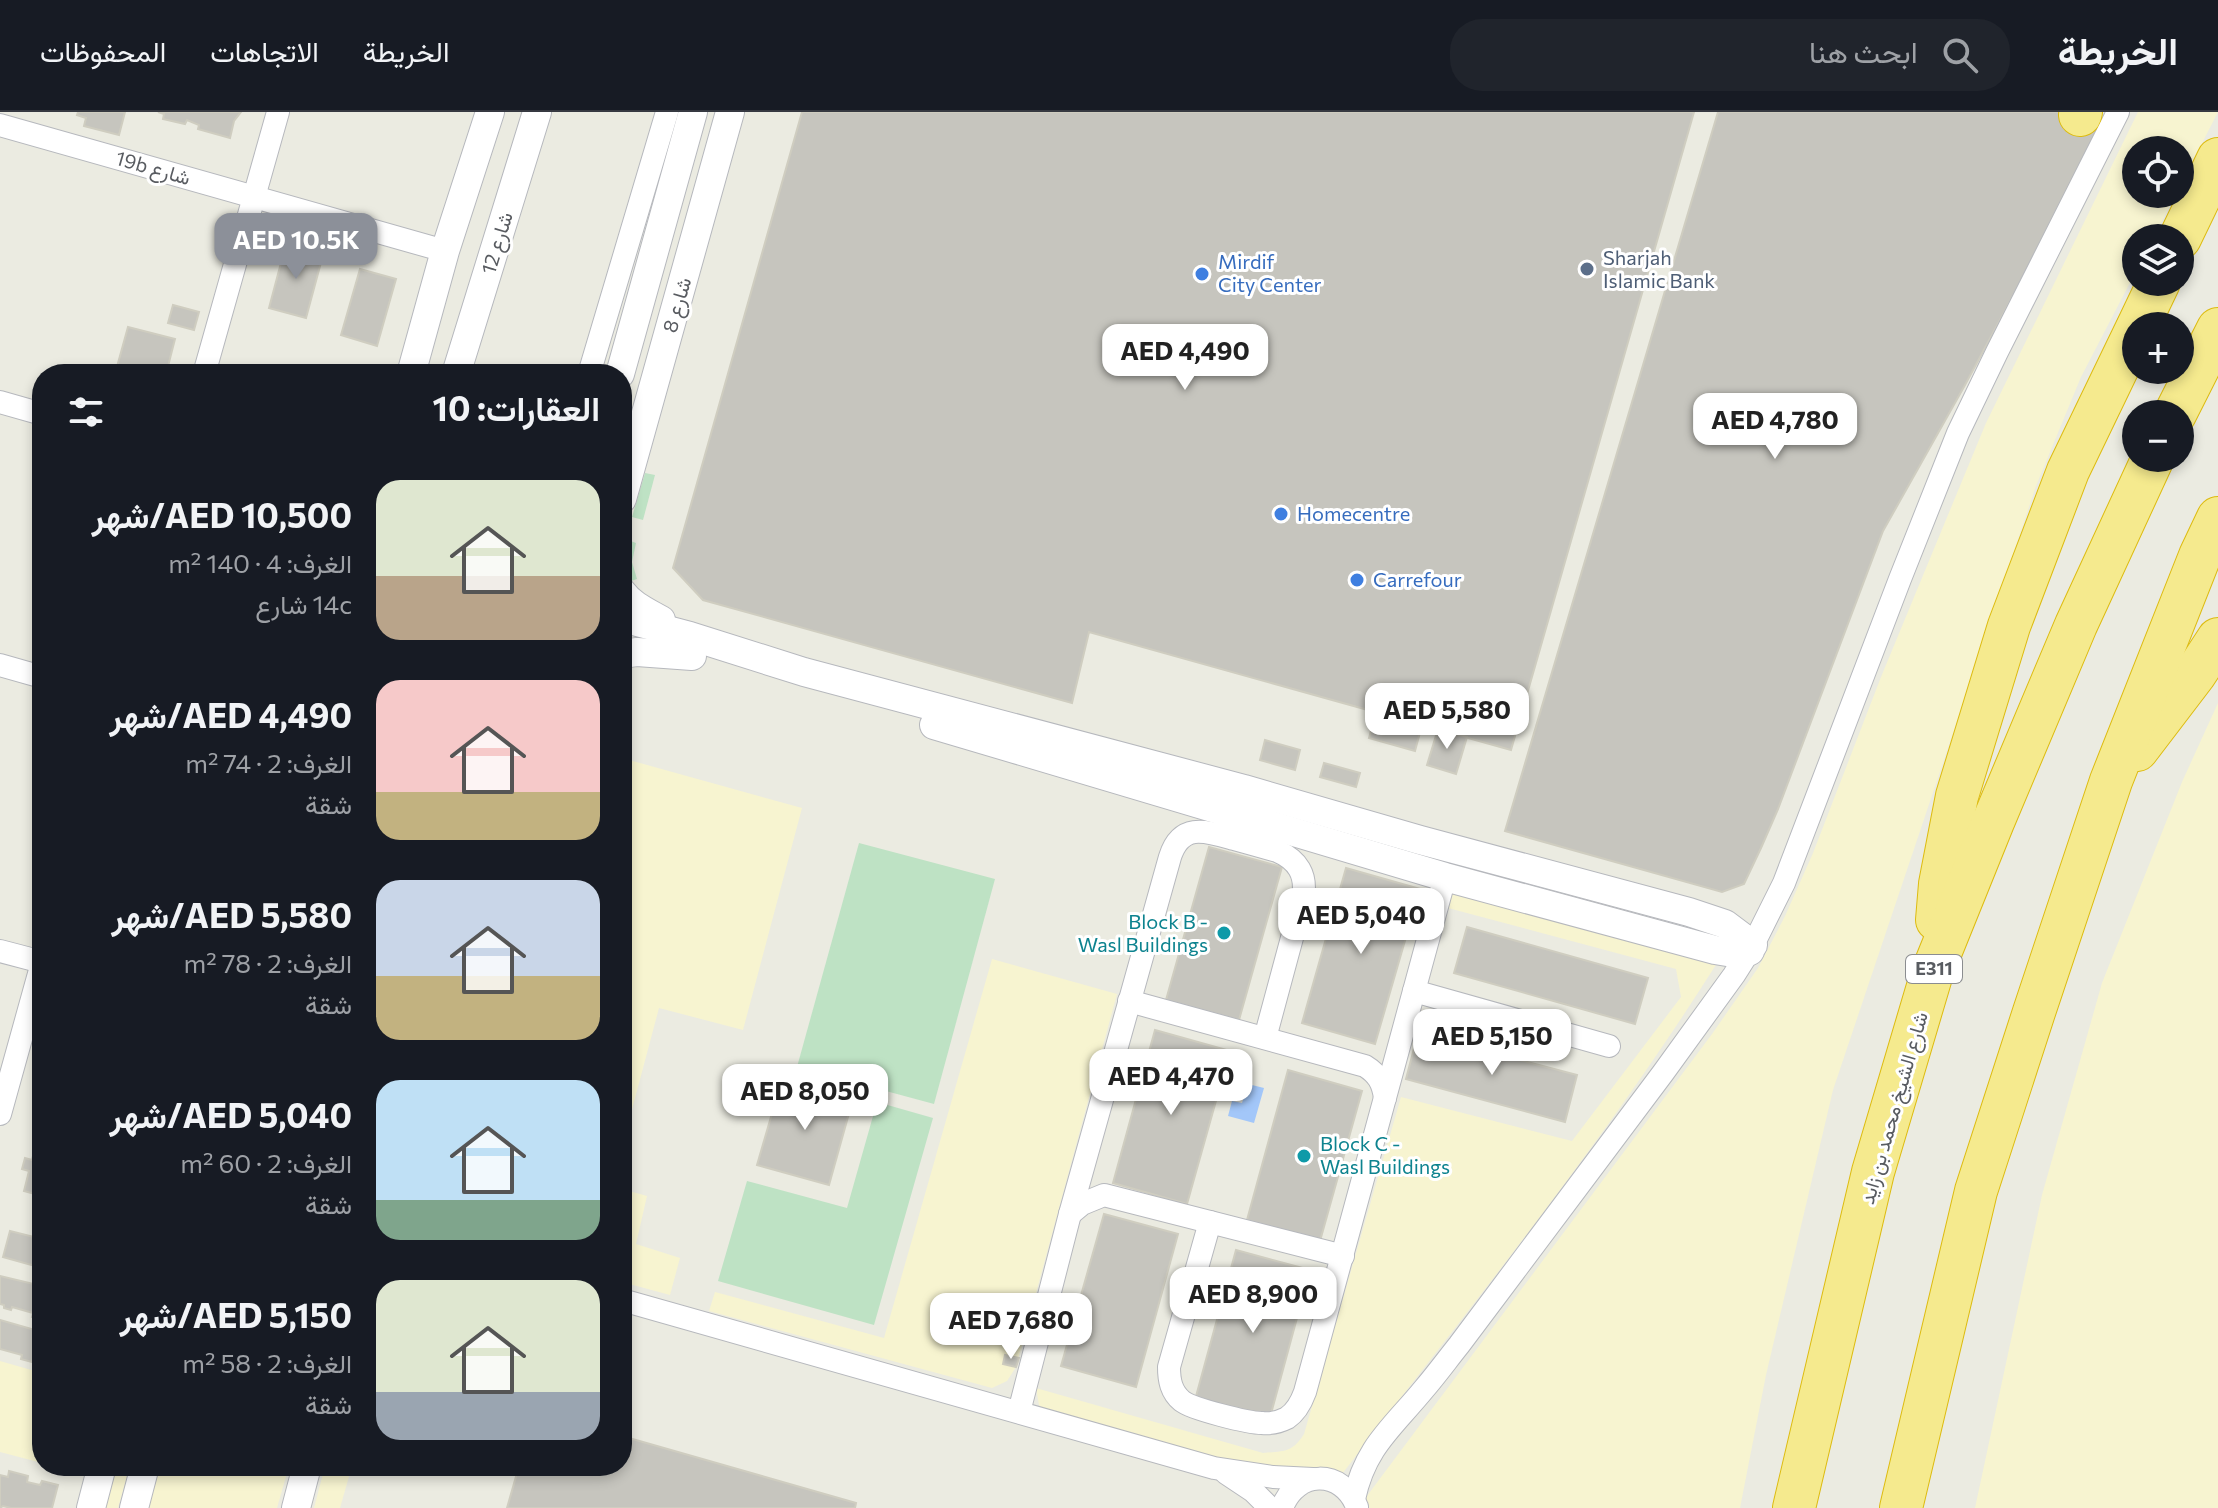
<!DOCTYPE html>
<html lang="ar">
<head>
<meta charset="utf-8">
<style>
	body { margin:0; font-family:Commissioner,Vazirmatn,sans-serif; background:#20242c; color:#f1f3f6; direction:rtl; height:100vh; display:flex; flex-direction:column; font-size:30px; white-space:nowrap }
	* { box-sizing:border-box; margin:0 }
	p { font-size:26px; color:#9ea1a6 }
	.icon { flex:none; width:44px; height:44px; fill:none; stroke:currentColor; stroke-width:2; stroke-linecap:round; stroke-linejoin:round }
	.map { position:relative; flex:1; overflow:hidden; direction:ltr }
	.drawer { position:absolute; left:32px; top:252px; width:600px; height:1112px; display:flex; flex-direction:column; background:#171b24; border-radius:32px; box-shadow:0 4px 12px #0003; direction:rtl }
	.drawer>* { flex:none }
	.tools { position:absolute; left:2122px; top:24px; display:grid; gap:16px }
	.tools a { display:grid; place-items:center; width:72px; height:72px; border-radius:50%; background:#171b24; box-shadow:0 4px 12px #0003; font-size:40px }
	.price { position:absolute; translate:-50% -68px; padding:0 18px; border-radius:16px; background:#fff; color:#222; font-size:26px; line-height:52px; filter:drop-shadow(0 2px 4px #0008) }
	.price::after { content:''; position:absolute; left:50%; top:48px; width:24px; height:18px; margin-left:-12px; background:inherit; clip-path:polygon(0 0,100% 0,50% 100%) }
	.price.selected { background:#8c9099; color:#fff }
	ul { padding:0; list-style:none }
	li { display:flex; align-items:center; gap:24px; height:200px; padding:0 32px }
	li span { display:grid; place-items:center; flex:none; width:224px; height:160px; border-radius:24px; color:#555 }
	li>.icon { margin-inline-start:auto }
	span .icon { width:96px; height:96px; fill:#fffc; stroke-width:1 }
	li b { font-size:34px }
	h2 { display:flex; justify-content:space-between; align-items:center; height:96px; padding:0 32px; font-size:34px }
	header { display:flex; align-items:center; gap:48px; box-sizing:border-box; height:112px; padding:0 40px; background:#171b24; border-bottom:2px solid #363941 }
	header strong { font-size:38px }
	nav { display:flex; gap:44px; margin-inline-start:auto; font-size:28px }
	.search { width:560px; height:72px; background:#20242c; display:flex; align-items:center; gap:20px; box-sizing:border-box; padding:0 28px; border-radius:32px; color:#9ea1a6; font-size:30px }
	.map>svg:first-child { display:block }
	.green { fill:#bee2c4 }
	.sand { fill:#f7f4d0 }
	.water { fill:#a3c7f9 }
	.building { fill:#c6c5be; stroke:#cfcdc0; stroke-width:2 }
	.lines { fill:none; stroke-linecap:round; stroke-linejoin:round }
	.minor-casing { stroke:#b6b8bd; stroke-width:24 }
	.tertiary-casing { stroke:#b6b8bd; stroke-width:30 }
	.motorway-casing { stroke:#ddbb0f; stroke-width:44 }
	.minor { stroke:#fff; stroke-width:22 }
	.tertiary { stroke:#fff; stroke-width:28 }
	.motorway { stroke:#f5ea8e; stroke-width:42 }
	.service-dot { fill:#5c6f8a; stroke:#fff; stroke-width:3 }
	.shop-dot { fill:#3f7fe0; stroke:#fff; stroke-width:3 }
	.culture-dot { fill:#0f9aa8; stroke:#fff; stroke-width:3 }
	.labels { text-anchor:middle; stroke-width:6; stroke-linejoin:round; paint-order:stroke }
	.shield { fill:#fff; stroke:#8b8d90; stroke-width:2 }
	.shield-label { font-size:18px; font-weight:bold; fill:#595c61 }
	.street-label { font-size:20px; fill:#595c61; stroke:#fff }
	.service-label { font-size:20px; fill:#4e5e75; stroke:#fff; text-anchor:start }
	.shop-label { font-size:20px; fill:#366cbe; stroke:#fff; text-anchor:start }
	.culture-label { font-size:20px; fill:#0d838f; stroke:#fff; text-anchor:end }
</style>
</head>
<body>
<header>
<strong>الخريطة</strong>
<div class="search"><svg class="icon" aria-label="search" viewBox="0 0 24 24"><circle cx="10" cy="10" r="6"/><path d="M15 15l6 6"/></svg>ابحث هنا</div>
<nav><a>الخريطة</a><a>الاتجاهات</a><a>المحفوظات</a></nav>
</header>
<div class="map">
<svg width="2218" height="1396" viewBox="0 0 2218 1396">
	<rect width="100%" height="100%" fill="#ebebe1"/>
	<g class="green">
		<polygon points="645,361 655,363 643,408 632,405"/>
		<polygon points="628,428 636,431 632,450 637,467 628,470 624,449"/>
		<polygon points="859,731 995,767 934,992 797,955"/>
		<polygon points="877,990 933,1006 874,1213 718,1169 747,1069 847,1096"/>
	</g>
	<g class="sand">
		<polygon points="2138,0 2218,0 2180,74 2180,38 2136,38 2136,82 2176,82 2153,126 2136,126 2136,159 2081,265 2036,374 1833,978 1766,1263 1740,1396 1358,1396 1712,922 1758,856 1785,804 1813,741 1881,565 1986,311"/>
		<polygon points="2218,591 2218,1396 1975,1396 2042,1083 2102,871 2182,670"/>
		<polygon points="622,646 802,696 743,918 659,896 622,1035"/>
		<path d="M1452,770L1719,848C1602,1034 1462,1205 1329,1379L1048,1303L1039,1293L1036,1276L1263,1341C1284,1339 1292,1341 1304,1322L1401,985L1572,1029L1681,885L1676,857L1448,796Z"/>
		<polygon points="992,847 1117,882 1016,1255 1007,1269 992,1276 709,1199 715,1180 884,1226"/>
		<polygon points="622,1077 647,1084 636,1132 680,1146 670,1183 622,1170"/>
		<polygon points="0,1249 42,1261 42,1351 0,1340"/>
		<polygon points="115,1354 130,1354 118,1396 103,1396"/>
		<polygon points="160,1354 289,1354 277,1396 148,1396"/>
		<polygon points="325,1354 352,1354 340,1396 314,1396"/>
	</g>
	<polygon class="water" points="1248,972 1264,976 1254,1011 1228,1004 1232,989 1242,991"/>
	<g class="building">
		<polygon points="78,0 125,0 119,23 84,14 86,6 77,3"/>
		<polygon points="158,0 241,0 234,9 230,26 198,17 199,13 187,8 185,12 163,7 164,2"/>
		<polygon points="802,0 1694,0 1511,638 1089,520 1072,591 703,488 673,456"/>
		<polygon points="1718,0 2075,0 2104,15 1965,273 1883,419 1778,697 1761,736 1744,772 1722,780 1505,719"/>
		<polygon points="286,132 323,143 306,206 269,196"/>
		<polygon points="360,157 396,167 377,234 341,223"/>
		<polygon points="173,193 199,200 194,218 168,211"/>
		<polygon points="128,215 175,227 166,262 151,259 149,262 115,262"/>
		<polygon points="37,382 42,383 42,427 34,424 42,399 33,396"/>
		<polygon points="1376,600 1422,613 1415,639 1369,626"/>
		<polygon points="1438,617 1467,625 1456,662 1427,653"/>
		<polygon points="1265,628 1300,638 1295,658 1260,648"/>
		<polygon points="1324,651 1360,661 1356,675 1320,665"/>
		<polygon points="1209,735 1282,755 1239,908 1166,888"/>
		<polygon points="1346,756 1420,777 1375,932 1302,911"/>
		<polygon points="1467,815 1648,866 1635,912 1454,861"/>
		<polygon points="1155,918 1230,939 1187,1092 1113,1071"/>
		<polygon points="1418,921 1577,963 1565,1010 1406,967"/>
		<polygon points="1288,958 1362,979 1320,1129 1247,1108"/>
		<polygon points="782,967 853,987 829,1073 757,1053"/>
		<polygon points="37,1028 42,1029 42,1084 24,1079 29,1059 22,1057 25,1046 32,1048"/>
		<polygon points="1104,1102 1178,1122 1136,1275 1061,1254"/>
		<polygon points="10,1119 42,1127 42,1156 3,1145"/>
		<polygon points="1236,1138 1310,1158 1269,1309 1195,1288"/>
		<polygon points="0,1164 42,1174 42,1208 32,1205 33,1201 12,1195 11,1198 4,1196 4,1193 0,1192"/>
		<polygon points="0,1208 42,1220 42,1250 33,1247 32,1250 21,1247 22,1243 0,1237"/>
		<polygon points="1005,1243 1019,1246 1016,1255 1003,1252"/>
		<polygon points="622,1324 856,1391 855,1396 507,1396 519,1354 622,1354"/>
		<polygon points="9,1359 28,1364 27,1370 40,1373 42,1369 58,1373 52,1396 11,1396 3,1394 0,1396 0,1363 8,1365"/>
	</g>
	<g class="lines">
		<g class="minor-casing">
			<g id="minor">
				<polyline points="0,13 445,139"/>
				<polyline points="204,262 278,0"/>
				<polyline points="589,262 667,0"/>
				<polyline points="0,290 42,302"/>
				<polyline points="0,553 42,565"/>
				<polyline points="0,839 42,850"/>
				<polyline points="1414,879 1609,934"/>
				<path d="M1129,889L1365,954C1378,962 1383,971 1385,986"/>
				<polyline points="0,1002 42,851"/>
				<polyline points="1070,1102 1082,1092 1104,1083 1343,1144"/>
				<path d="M1210,1110L1169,1255C1169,1268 1171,1280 1182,1289C1192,1297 1248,1311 1262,1311C1271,1312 1279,1310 1287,1306C1296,1300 1301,1291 1305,1280L1445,765"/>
				<polyline points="622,1188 1214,1356 1273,1365 1313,1367"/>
				<path d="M1019,1300L1070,1102L1170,745C1181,710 1206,719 1234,727C1248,731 1263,735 1277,739C1298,748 1307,763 1303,785L1265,926"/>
				<polyline points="1226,1361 1253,1379 1270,1396"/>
				<path d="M1354,1387C1365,1335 1392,1316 1424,1277C1436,1263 1447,1248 1459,1233L1663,961L1734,863L1753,833L1784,771L1900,467L1958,321L1997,240L2118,0"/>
				<path d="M1282,1396C1296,1357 1343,1357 1357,1395"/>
			</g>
		</g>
		<g class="tertiary-casing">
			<g id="tertiary">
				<polyline points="411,262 445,139 490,0"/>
				<polyline points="456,262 537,0"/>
				<polyline points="620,262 693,0"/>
				<polyline points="622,387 730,0"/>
				<path d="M622,480C631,493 647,500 661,508"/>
				<polyline points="622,506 690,524 804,560 1244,677 1420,728 1689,800 1725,812 1753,833"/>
				<polyline points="622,542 637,540 692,544"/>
				<polyline points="934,613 1445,765 1715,838 1733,841 1750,839"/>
				<polyline points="91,1396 102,1354"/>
				<polyline points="134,1396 145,1354"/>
				<polyline points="296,1396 307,1354"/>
			</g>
		</g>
		<g class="motorway-casing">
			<g id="motorway">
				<polyline points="2080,3 2081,0"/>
				<polyline points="2180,126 2218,47"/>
				<polyline points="2138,214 2159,170"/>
				<polyline points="2175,302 2218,217"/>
				<polyline points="2137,638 2195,562 2218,527"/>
				<polyline points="1937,808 1940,772 1957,684 2009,514 2068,359 2136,218"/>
				<polyline points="1794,1396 1873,1060 1932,861 1993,710 2076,513 2153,346"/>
				<polyline points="1901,1396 1976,1079 2034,900 2111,669 2200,444 2218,406"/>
			</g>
		</g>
		<use href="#minor" class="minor"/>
		<use href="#tertiary" class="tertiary"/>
		<use href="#motorway" class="motorway"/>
	</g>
	<circle class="service-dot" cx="1587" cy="157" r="8"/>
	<g class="shop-dot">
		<circle cx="1202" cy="162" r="8"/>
		<circle cx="1281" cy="402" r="8"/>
		<circle cx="1357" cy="468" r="8"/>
	</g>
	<g class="culture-dot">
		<circle cx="1224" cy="821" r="8"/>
		<circle cx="1304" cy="1044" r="8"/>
	</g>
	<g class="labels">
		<rect class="shield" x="1906" y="843" width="56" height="28" rx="6"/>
		<g class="shield-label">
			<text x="1934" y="863">E311</text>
		</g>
		<g class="street-label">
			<text transform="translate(153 56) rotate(16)" y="7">19b شارع</text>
			<text transform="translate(497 131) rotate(-73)" y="7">شارع 12</text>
			<text transform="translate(677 193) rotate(-74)" y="7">شارع 8</text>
			<text transform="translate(1894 996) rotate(-74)" y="7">شارع الشيخ محمد بن زايد</text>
		</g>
		<g class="service-label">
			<text x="1603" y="153">Sharjah<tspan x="1603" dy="23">Islamic Bank</tspan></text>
		</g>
		<g class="shop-label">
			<text x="1218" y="157">Mirdif<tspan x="1218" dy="23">City Center</tspan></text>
			<text x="1297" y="409">Homecentre</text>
			<text x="1373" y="475">Carrefour</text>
		</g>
		<g class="culture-label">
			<text x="1208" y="817">Block B -<tspan x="1208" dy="23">Wasl Buildings</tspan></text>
			<text x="1320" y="1039" text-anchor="start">Block C -<tspan x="1320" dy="23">Wasl Buildings</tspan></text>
		</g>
	</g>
</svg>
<div class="tools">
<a><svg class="icon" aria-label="locate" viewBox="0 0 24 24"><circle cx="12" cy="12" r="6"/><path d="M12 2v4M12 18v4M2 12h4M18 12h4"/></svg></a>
<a><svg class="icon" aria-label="layers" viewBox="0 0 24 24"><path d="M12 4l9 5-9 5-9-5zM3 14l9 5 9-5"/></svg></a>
<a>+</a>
<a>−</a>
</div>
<b class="price selected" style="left:296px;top:169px">AED 10.5K</b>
<b class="price" style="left:1185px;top:280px">AED 4,490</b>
<b class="price" style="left:1775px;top:349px">AED 4,780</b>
<b class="price" style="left:1447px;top:639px">AED 5,580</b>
<b class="price" style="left:1361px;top:844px">AED 5,040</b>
<b class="price" style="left:1492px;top:965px">AED 5,150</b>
<b class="price" style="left:1171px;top:1005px">AED 4,470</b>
<b class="price" style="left:805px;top:1020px">AED 8,050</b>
<b class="price" style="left:1253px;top:1223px">AED 8,900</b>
<b class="price" style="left:1011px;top:1249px">AED 7,680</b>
<section class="drawer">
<h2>العقارات: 10<svg class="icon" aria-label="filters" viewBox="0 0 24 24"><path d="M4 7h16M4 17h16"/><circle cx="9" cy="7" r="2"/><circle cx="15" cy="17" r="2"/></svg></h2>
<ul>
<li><span style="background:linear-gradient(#dfe7d0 60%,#b9a48a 0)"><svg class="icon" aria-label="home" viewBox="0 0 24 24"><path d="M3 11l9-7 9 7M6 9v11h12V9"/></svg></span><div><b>AED 10,500/شهر</b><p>الغرف: 4 · 140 m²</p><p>14c شارع</p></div></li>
<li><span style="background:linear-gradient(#f6c9c9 70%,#c2b280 0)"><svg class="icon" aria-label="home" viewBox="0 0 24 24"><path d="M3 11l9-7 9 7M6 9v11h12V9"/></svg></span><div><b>AED 4,490/شهر</b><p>الغرف: 2 · 74 m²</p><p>شقة</p></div></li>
<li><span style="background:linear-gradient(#c9d6e8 60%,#c2b280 0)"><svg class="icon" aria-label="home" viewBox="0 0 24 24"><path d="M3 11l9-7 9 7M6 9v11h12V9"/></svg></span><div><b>AED 5,580/شهر</b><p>الغرف: 2 · 78 m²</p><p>شقة</p></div></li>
<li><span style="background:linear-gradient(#bfe0f5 75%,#7fa58c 0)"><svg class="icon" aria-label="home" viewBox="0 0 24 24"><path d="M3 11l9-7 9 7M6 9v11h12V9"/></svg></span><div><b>AED 5,040/شهر</b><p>الغرف: 2 · 60 m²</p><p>شقة</p></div></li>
<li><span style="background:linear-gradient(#dfe7d0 70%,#9aa5b1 0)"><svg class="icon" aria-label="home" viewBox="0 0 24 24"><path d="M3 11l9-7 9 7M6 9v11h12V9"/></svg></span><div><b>AED 5,150/شهر</b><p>الغرف: 2 · 58 m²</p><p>شقة</p></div></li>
</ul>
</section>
</div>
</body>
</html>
